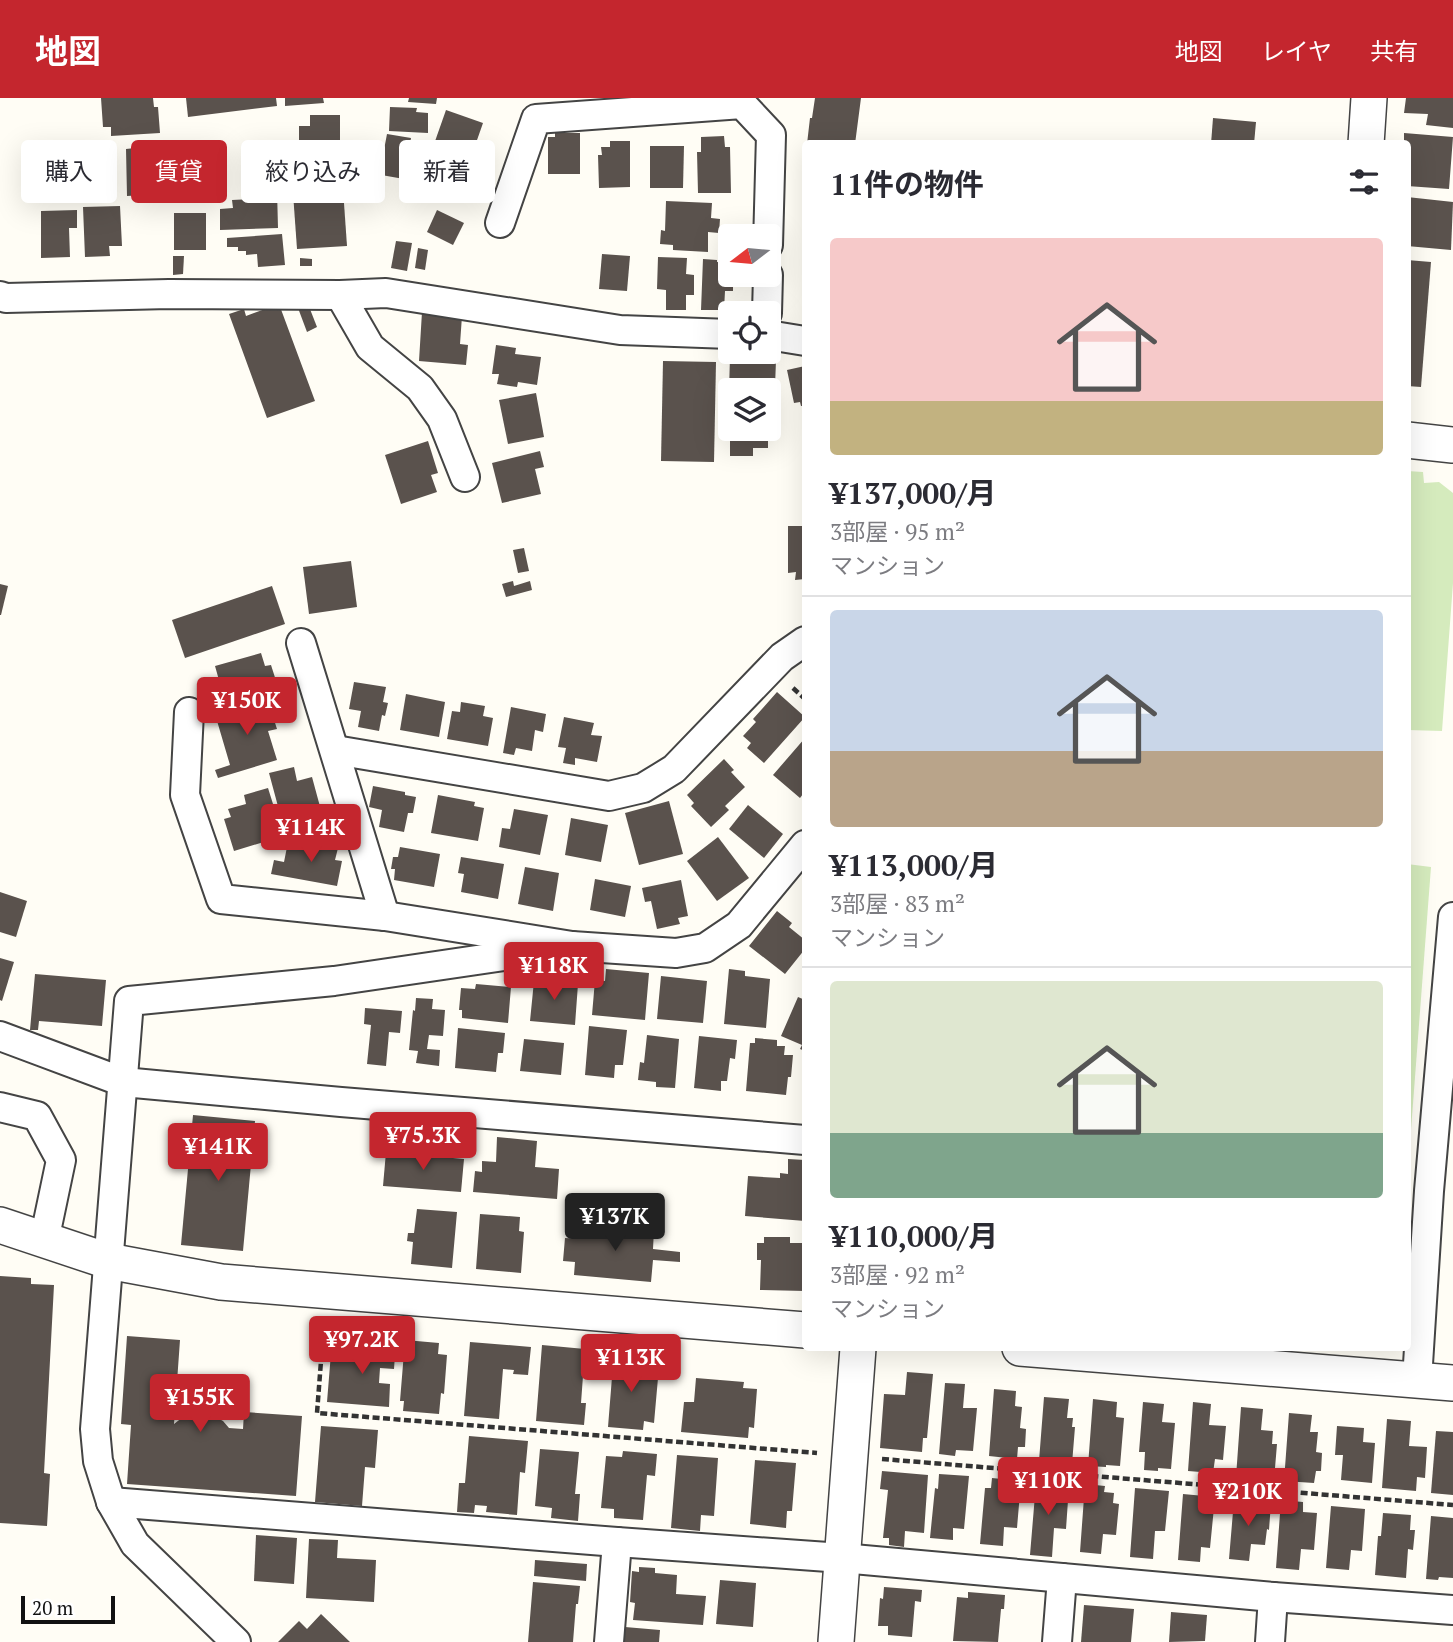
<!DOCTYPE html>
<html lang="ja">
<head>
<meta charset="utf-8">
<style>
	body { margin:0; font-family:"PT Serif","Noto Sans JP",serif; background:#f2f2f3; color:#2b2b33; height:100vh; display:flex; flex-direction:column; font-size:26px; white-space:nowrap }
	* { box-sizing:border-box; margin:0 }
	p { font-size:23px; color:#7c7c81 }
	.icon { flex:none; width:38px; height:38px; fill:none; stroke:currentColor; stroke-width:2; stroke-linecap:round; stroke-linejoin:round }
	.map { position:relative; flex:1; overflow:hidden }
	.side { position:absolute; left:802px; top:42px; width:609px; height:1211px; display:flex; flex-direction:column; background:#fff; border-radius:7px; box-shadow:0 7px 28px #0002 }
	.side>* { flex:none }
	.guide { position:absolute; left:21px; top:42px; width:665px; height:63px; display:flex; gap:14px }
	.needle { width:46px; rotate:254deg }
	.fabs { position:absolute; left:718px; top:126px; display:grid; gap:14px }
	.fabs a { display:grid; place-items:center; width:63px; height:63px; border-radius:7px; background:#fff; box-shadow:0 7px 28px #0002; font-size:35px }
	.scale { position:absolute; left:21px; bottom:18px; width:94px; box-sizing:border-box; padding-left:7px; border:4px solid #111; border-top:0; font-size:19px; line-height:24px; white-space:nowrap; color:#111; -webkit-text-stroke:5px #fff; paint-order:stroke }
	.price { position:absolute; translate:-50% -60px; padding:0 16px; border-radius:7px; background:#c4262e; color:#fff; font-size:23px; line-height:46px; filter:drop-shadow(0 2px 4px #0008) }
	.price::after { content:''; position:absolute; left:50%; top:42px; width:21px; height:16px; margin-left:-10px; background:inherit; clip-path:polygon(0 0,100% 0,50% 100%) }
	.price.current { background:#222; color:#fff }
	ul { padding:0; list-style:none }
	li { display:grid; align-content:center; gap:14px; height:371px; padding:0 28px }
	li+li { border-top:2px solid #e1e1e2 }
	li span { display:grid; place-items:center; height:217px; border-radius:7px; color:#555 }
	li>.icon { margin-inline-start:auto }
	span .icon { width:126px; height:126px; fill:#fffc; stroke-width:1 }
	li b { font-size:30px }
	h2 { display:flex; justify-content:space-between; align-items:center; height:84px; padding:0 28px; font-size:30px }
	.chip { padding:0 24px; border-radius:7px; background:#fff; box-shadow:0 7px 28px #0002; font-size:24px; line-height:63px }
	.chip.current { background:#c4262e; color:#fff }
	header { display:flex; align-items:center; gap:42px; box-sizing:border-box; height:98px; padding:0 35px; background:#c4262e; color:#fff }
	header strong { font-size:33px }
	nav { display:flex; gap:38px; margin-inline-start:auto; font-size:24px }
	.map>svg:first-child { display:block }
	.green { fill:#d5ebbd }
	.building { fill:#5a524d }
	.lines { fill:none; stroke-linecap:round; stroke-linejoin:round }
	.minor-casing { stroke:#444; stroke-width:32 }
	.tertiary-casing { stroke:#444; stroke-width:38 }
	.path { stroke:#333; stroke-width:4.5; stroke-dasharray:7 3.5; stroke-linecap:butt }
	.minor { stroke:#fff; stroke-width:28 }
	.tertiary { stroke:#fff; stroke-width:35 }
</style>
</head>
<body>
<header>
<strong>地図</strong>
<nav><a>地図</a><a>レイヤ</a><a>共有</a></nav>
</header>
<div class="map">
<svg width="1453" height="1544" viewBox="0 0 1453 1544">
	<rect width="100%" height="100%" fill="#fffdf5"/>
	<g class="green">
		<polygon points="1407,373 1423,374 1424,385 1439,384 1453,395 1453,485 1442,633 1407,632"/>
		<polygon points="1407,766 1431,769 1410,1045 1407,1047"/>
	</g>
	<g class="building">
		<polygon points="101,0 153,0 154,9 158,9 160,35 111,38 111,29 103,29"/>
		<polygon points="186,0 276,0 277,8 188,19"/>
		<polygon points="285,0 323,0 324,5 285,8"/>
		<polygon points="409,0 437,0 436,6 408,4"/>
		<polygon points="815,0 861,0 855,46 807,46 810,20 812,20"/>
		<polygon points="1406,0 1453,0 1453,30 1426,27 1428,16 1404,15"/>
		<polygon points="390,9 417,10 416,14 428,15 428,35 389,33"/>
		<polygon points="446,12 483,25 470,62 433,49"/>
		<polygon points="310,17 340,17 340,72 299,71 299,28 310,28"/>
		<polygon points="1213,20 1256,24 1254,46 1211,46"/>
		<polygon points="555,35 580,35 580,76 548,76 548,39 555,39"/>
		<polygon points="1404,35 1453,39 1449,91 1407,88 1407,46 1404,46"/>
		<polygon points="387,36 411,40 404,81 370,75 371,65 378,66 379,56 383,57"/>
		<polygon points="724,38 725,49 730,49 731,95 698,95 697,54 701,54 701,39"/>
		<polygon points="610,43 630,43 630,89 599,90 598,57 602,57 601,49 610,49"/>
		<polygon points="159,44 160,64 165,64 166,88 162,88 162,96 127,98 126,51 135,50 135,45"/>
		<polygon points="650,48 684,48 683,90 650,90"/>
		<polygon points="429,54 468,73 463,85 473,89 465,105 416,81"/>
		<polygon points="39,59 76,59 77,72 69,73 70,101 40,101"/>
		<polygon points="75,83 96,84 96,102 74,101"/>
		<polygon points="343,91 347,148 297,151 293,95"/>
		<polygon points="277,92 278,130 220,132 220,111 233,110 232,102 252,101 251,93"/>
		<polygon points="1407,99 1453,104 1451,152 1407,148"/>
		<polygon points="666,103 712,105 711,120 720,121 719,135 708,134 708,154 673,152 673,147 660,146 661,132 665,133"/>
		<polygon points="120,108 122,148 109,148 110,158 85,159 83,109"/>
		<polygon points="77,112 77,130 69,130 70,159 41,160 41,113"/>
		<polygon points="437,112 464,125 453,147 427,134"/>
		<rect x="174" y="115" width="32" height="37"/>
		<polygon points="282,136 285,167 258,169 257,156 246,157 246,153 238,153 238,149 227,149 227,140"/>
		<polygon points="396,143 412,145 407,173 391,170"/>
		<polygon points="418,150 428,152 425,172 415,170"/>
		<polygon points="602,156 630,158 627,193 599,191"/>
		<polygon points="173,158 184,158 183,176 173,177"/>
		<polygon points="658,159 687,160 686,176 694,177 694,197 686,197 686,212 666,212 666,192 657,191"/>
		<polygon points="300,160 312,161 312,168 300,168"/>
		<polygon points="703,161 717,162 717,164 730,165 730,177 733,177 733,193 725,193 724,212 701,212"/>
		<polygon points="1407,162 1431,164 1421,289 1407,288"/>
		<polygon points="279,206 315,303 267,320 229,216 244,211 246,218"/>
		<polygon points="308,206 317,229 307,234 298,210"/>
		<polygon points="422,214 462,218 460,246 468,247 466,267 419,263"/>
		<polygon points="496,247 516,250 515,256 541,259 537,287 518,284 517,289 497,286 499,276 492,276"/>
		<polygon points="730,259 776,262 775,289 780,290 779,305 768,304 768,292 729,292"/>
		<polygon points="663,263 716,264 714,364 661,363"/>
		<polygon points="805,268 805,308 801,308 800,304 794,305 787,272"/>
		<polygon points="536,295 544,339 508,346 499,302"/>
		<polygon points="730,331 768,331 768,350 753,350 753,358 730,358"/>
		<polygon points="428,343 438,375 431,377 437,394 401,406 385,357"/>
		<polygon points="540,353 544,369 535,371 541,396 502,405 492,365"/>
		<polygon points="788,428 805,428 805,481 795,482 796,474 788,475"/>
		<polygon points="524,450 529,473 518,475 513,452"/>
		<polygon points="351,463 357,509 309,516 303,469"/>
		<polygon points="513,483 514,488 530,483 532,492 506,499 502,486"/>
		<polygon points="0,486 8,488 1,517 0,517"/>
		<polygon points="272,488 285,526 185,560 172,522"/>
		<polygon points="261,555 265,568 271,567 279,592 226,607 215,568"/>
		<polygon points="354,584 386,589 383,604 388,605 385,618 382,617 379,633 358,629 361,613 349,611"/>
		<polygon points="777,594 805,619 764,665 747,650 751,645 743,638 756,624 753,621"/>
		<polygon points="406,596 445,604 439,639 400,632"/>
		<polygon points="267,600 277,631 268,633 277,662 218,680 215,672 230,667 215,616"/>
		<polygon points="461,604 485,608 483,618 493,620 488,648 447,641 452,613 460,614"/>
		<polygon points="511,609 546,616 543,634 535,632 532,653 516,650 514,657 503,655"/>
		<polygon points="564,619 594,625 591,637 602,638 597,664 575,660 575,667 563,665 566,650 558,649"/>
		<polygon points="805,640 805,698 803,696 800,700 773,677"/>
		<polygon points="724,661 734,672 731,674 745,689 725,708 729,712 711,729 691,708 694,705 687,697"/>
		<polygon points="294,669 297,683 312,679 325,727 286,738 269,675"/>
		<polygon points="373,688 405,694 405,697 416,699 413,715 408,715 404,734 379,729 382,712 369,709"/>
		<polygon points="268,690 283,738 234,753 224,721 231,719 228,711 246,706 244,697"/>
		<polygon points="438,697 475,704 474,708 484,710 478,743 431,735"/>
		<polygon points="669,703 683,756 639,767 625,715"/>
		<polygon points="748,707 783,736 764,760 729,731"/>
		<polygon points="514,711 548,717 540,757 499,749 502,730 510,731"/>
		<polygon points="571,720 608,727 601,764 565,757"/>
		<polygon points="718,739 749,780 717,803 687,763"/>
		<polygon points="313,742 339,746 335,762 342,763 337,788 271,776 274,762 284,764 287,749 311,753"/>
		<polygon points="400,749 440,756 434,789 394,782 395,771 391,771 393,759 398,759"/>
		<polygon points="461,759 504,766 498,801 461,794 464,776 458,775"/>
		<polygon points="525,769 559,775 553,813 518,806"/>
		<polygon points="595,781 631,788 625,819 590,812"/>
		<polygon points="681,782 688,818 678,820 680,826 657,831 651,803 645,804 642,790"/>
		<polygon points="0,794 27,803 16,839 0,834"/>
		<polygon points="777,813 792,825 789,829 805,842 805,851 785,876 749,848"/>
		<polygon points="0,860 14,864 2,903 0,902"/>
		<polygon points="606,871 649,875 645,922 592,917 595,882 605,883"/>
		<polygon points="729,871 745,873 745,878 770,881 766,930 724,926"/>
		<polygon points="35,876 106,882 102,928 39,923 38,932 30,932"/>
		<polygon points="661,878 707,883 703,925 657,921"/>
		<polygon points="549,879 562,880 562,884 578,886 575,927 530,923 534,883 549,884"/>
		<polygon points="476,886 511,889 508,925 462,920 462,912 459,912 461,890 475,891"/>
		<polygon points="798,899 805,902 805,953 800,951 802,947 781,938"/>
		<polygon points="416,900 433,901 432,911 445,912 443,938 429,937 427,951 440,952 439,968 416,965 418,953 409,952 413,912 415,913"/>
		<polygon points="365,910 402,913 400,935 389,934 386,968 367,966 371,927 364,926"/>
		<polygon points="589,928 627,932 623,967 615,967 614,980 585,977"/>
		<polygon points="458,930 505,935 503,955 498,955 496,974 455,970"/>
		<polygon points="647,937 679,941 675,990 656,989 656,984 638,982 640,964 644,965"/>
		<polygon points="699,938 737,942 735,961 730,960 727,983 721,983 721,993 694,990"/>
		<polygon points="755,940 777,942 777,948 785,948 784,957 793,957 791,979 788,979 786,997 746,993 750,945 755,945"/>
		<polygon points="524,941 564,945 561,977 520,973"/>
		<polygon points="193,1017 255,1023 243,1153 181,1147"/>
		<polygon points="497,1039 537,1043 535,1069 559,1071 557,1101 473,1094 475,1073 482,1074 482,1063 496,1064"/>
		<polygon points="386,1054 464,1061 461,1094 383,1088"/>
		<polygon points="788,1061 805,1062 805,1123 745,1118 748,1078 780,1080 780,1075 788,1076"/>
		<polygon points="417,1111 457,1114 452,1170 411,1166 413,1144 407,1143 408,1135 414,1135"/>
		<polygon points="480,1116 520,1119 519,1133 524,1134 521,1175 476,1171"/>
		<polygon points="580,1125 654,1131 653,1151 680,1154 680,1164 653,1162 651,1184 574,1177 575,1164 563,1163 565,1140 579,1141"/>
		<polygon points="764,1139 790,1139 790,1145 805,1145 805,1193 760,1192 761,1162 757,1162 757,1145 764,1145"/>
		<polygon points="0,1178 31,1180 31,1186 54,1187 44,1375 50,1376 47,1428 0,1425"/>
		<polygon points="127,1238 180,1242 174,1326 183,1319 194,1314 210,1316 223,1323 229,1330 243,1331 244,1314 302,1318 296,1398 127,1386 131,1327 121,1326"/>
		<polygon points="372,1242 396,1243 394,1271 380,1270 379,1285 390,1286 389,1309 327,1304 331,1255 371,1258"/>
		<polygon points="405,1242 439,1245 438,1256 447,1257 444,1296 441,1295 439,1316 403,1313 404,1303 400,1303"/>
		<polygon points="470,1244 531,1249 528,1277 513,1276 514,1272 503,1271 499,1321 464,1318"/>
		<polygon points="542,1247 585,1251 581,1305 586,1305 584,1327 536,1323"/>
		<polygon points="614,1254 635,1256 635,1265 648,1266 647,1280 658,1280 654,1325 644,1323 643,1332 608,1329"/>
		<polygon points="907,1274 933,1276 927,1340 923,1340 922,1354 880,1350 884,1296 905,1297"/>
		<polygon points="696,1280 744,1284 743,1290 757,1291 754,1330 749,1329 748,1340 681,1334 684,1304 694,1304"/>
		<polygon points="945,1285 965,1286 963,1310 977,1310 973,1353 956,1352 955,1358 939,1356"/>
		<polygon points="994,1291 1016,1293 1015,1308 1022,1309 1020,1330 1026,1331 1025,1349 1018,1349 1017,1361 989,1358"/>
		<polygon points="1044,1299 1069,1301 1067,1320 1073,1320 1072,1329 1075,1329 1072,1366 1039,1363"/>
		<polygon points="1093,1301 1117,1304 1116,1319 1124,1320 1120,1368 1106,1367 1106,1369 1088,1368"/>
		<polygon points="1143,1304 1164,1306 1162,1324 1175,1325 1171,1371 1158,1370 1158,1373 1144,1372 1145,1354 1139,1354"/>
		<polygon points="1193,1304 1211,1306 1209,1327 1226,1328 1223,1362 1215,1361 1213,1375 1188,1373"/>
		<polygon points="1241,1309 1263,1311 1261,1332 1273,1333 1272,1346 1277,1346 1274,1382 1236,1379"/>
		<polygon points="1289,1315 1312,1317 1310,1334 1318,1334 1316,1354 1322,1355 1321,1373 1316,1373 1314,1385 1284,1383"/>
		<polygon points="1387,1321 1411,1323 1409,1348 1427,1349 1425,1380 1417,1379 1416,1393 1382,1390"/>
		<polygon points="321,1328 378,1332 375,1370 365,1369 362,1408 315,1404"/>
		<polygon points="1337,1328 1364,1330 1363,1344 1375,1345 1372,1385 1341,1382 1343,1357 1335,1357"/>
		<polygon points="1436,1333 1453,1334 1453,1397 1431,1395"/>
		<polygon points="469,1338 528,1343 525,1375 520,1374 517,1417 486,1414 487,1408 475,1407 474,1415 457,1414 459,1385 465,1385"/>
		<polygon points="540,1351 579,1354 575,1396 580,1396 578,1423 551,1420 552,1410 535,1408"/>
		<polygon points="623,1353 657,1356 655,1378 647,1377 643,1422 614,1420 614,1411 601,1410 606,1358 622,1359"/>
		<polygon points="677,1357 718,1360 714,1418 701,1417 700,1433 671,1430"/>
		<polygon points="755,1362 796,1365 792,1413 787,1413 786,1430 750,1426"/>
		<polygon points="882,1373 928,1377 924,1435 905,1433 904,1449 889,1447 889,1440 883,1440 888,1392 880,1391"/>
		<polygon points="939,1376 969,1378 964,1431 953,1430 953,1442 930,1440 935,1390 938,1391"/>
		<polygon points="992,1380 1021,1383 1017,1430 1004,1429 1003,1448 980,1446 985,1390 991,1390"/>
		<polygon points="1036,1385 1069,1388 1066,1431 1054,1430 1052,1459 1030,1457"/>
		<polygon points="1085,1386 1105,1388 1104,1394 1114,1395 1113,1405 1119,1406 1116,1437 1103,1436 1101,1456 1080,1454"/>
		<polygon points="1135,1390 1169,1393 1165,1433 1155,1433 1153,1461 1130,1459"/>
		<polygon points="1183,1396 1215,1399 1210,1450 1201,1449 1200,1464 1178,1462"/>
		<polygon points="1234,1402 1271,1405 1269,1432 1267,1431 1265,1447 1251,1446 1249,1463 1229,1461"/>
		<polygon points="1281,1402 1303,1404 1303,1414 1317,1415 1314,1452 1301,1451 1299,1472 1276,1470"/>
		<polygon points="1331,1408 1365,1411 1362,1453 1351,1452 1349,1472 1326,1470"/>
		<polygon points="1383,1415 1411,1417 1410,1432 1415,1432 1413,1452 1408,1451 1406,1480 1375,1477 1378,1438 1381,1438"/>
		<polygon points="1431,1418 1453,1420 1453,1480 1439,1479 1438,1482 1426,1481"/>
		<polygon points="256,1437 297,1440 294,1486 254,1483"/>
		<polygon points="309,1441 338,1442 337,1460 376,1462 374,1504 306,1500"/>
		<polygon points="535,1462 587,1466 586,1483 534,1478"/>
		<polygon points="639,1469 655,1470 655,1475 677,1477 676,1496 706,1498 703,1527 633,1522 635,1505 630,1504 632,1473 639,1474"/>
		<polygon points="720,1482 756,1485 753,1529 716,1526"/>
		<polygon points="533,1484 580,1488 578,1506 576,1506 573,1544 528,1544"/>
		<polygon points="884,1489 922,1492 921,1504 915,1503 912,1539 888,1537 888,1528 878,1528 880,1500 883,1501"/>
		<polygon points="968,1494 1005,1497 1004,1511 1001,1511 998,1544 953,1543 957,1499 968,1500"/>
		<polygon points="1084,1507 1134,1511 1131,1544 1081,1544"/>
		<polygon points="1171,1514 1207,1517 1205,1543 1169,1544"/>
		<polygon points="321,1516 350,1544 278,1544 299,1523 307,1531"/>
		<polygon points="625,1529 660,1532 659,1544 624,1544"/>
	</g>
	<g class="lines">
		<g class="minor-casing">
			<g id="minor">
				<polyline points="500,125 536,21 742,6 771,37 768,147"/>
				<polyline points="340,197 370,249 420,290 442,321 465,379"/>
				<polyline points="0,198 6,200 169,196 340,197 386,195 620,232 730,236"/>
				<polyline points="767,215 768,177"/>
				<polyline points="768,237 805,243"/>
				<polyline points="301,545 385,818"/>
				<polyline points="189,614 185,697 221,801 385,818 572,848 676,855 705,850 739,827 805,747"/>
				<polyline points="335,652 609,698 643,690 674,671 782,559 805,543"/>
				<polyline points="0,938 123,984 341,1004 805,1042"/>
				<polyline points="0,1009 37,1018 61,1062 44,1143"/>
				<polyline points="1417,1282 1429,1093 1453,819"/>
				<polyline points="111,1404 617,1444 842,1460 1273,1499 1453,1512"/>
				<polyline points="236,1544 135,1446 111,1404 98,1363 95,1331 129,903 334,883 572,848"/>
				<polyline points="609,1544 617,1444"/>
				<polyline points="1057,1544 1062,1480"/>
				<polyline points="1270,1544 1273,1499"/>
			</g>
		</g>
		<g class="tertiary-casing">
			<g id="tertiary">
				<polyline points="1366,46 1369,0"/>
				<polyline points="1407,342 1453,347"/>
				<polyline points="0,1127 108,1163 221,1184 805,1232"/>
				<polyline points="1020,1250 1453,1285"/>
				<polyline points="836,1544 858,1250"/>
			</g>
		</g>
		<g class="path">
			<polyline points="793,590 805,601"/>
			<polyline points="324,1224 317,1315 817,1355"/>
			<polyline points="882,1361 1453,1407"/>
		</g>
		<use href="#minor" class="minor"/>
		<use href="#tertiary" class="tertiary"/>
	</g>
</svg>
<div class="fabs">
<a><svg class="needle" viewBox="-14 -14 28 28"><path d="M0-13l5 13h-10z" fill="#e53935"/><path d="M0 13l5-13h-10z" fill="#7c7c81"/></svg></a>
<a><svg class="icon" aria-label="locate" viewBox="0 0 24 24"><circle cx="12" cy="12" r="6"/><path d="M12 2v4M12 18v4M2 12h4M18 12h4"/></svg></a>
<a><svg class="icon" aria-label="layers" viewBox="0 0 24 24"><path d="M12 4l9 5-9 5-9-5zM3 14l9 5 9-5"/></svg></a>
</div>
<div class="scale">20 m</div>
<b class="price" style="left:247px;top:639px">¥150K</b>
<b class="price" style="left:311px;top:766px">¥114K</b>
<b class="price" style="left:554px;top:904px">¥118K</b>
<b class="price" style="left:423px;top:1074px">¥75.3K</b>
<b class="price" style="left:218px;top:1085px">¥141K</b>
<b class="price current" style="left:615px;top:1155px">¥137K</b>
<b class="price" style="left:362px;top:1278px">¥97.2K</b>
<b class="price" style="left:631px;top:1296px">¥113K</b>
<b class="price" style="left:200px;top:1336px">¥155K</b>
<b class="price" style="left:1048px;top:1419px">¥110K</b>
<b class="price" style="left:1248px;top:1430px">¥210K</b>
<div class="guide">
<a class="chip">購入</a>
<a class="chip current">賃貸</a>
<a class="chip">絞り込み</a>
<a class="chip">新着</a>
</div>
<section class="side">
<h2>11件の物件<svg class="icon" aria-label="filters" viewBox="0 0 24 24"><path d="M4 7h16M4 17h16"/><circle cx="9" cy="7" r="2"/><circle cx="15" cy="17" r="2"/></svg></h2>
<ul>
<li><span style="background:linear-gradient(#f6c9c9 75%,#c2b280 0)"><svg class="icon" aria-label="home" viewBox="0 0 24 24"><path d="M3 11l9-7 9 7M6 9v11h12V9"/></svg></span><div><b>¥137,000/月</b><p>3部屋 · 95 m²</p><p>マンション</p></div></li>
<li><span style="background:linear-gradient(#c9d6e8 65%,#b9a48a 0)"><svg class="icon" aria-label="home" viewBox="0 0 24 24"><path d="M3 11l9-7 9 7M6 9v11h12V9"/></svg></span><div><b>¥113,000/月</b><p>3部屋 · 83 m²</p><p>マンション</p></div></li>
<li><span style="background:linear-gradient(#dfe7d0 70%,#7fa58c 0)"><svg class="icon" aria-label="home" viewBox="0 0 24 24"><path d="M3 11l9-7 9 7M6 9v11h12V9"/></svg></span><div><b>¥110,000/月</b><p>3部屋 · 92 m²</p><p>マンション</p></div></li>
</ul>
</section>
</div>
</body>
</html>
